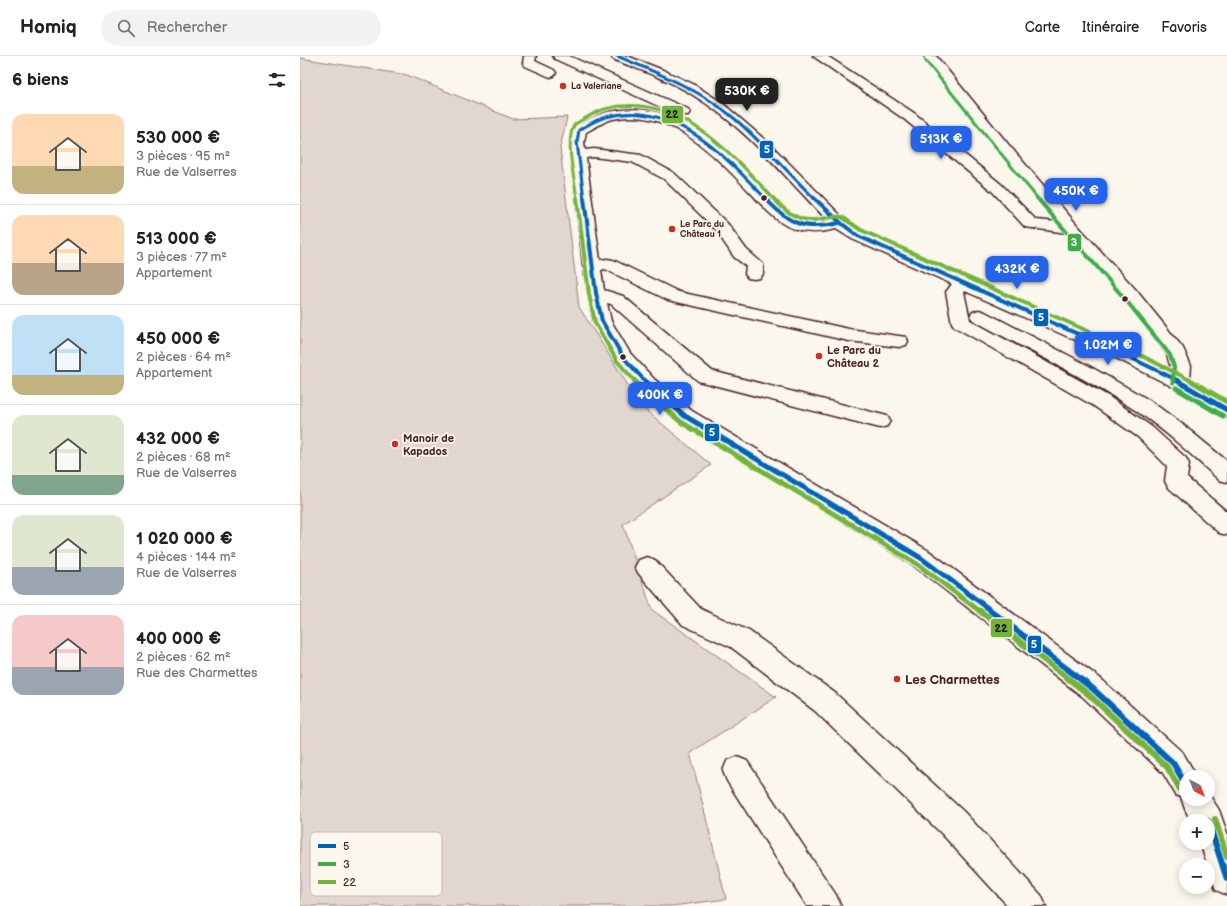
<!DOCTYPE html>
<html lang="fr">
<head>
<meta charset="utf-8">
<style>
	body { margin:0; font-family:"Balsamiq Sans",sans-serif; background:#f2f2f2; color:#222; height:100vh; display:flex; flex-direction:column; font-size:15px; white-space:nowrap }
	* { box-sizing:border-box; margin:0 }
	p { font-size:13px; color:#767676 }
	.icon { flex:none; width:22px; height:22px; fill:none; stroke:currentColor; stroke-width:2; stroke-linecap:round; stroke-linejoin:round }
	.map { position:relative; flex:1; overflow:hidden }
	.panel { display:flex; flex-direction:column; background:#fff; width:300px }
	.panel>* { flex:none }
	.needle { width:26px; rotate:138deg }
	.fabs { position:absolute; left:879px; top:714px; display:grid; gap:8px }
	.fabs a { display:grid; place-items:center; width:36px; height:36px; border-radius:50%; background:#fff; box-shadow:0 2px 10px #0003; font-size:20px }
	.price { position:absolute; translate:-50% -34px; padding:0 9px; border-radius:8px; background:#2563eb; color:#fff; font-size:13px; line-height:26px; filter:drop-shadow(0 1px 2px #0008) }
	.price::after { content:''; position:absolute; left:50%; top:24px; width:12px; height:9px; margin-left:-6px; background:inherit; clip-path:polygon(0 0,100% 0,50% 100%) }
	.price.active { background:#222; color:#fff }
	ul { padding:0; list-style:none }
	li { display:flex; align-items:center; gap:12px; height:100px; padding:0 12px }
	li+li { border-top:1px solid #e0e0e0 }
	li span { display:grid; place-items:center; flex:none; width:112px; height:80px; border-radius:12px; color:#555 }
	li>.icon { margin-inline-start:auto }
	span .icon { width:48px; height:48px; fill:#fffc; stroke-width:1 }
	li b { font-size:17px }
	h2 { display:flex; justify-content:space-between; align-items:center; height:48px; padding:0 12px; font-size:17px }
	header { display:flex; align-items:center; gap:24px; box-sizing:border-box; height:56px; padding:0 20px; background:#fff; border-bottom:1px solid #e0e0e0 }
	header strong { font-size:19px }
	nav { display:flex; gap:22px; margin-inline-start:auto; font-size:14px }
	.search { width:280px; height:36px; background:#f2f2f2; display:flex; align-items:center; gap:10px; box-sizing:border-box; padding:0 14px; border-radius:22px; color:#767676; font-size:15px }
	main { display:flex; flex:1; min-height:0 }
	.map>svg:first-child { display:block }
	.green { fill:#e2d7d0; stroke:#967b7e }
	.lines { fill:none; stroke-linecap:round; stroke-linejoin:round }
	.minor-casing { stroke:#4a1f2b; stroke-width:3 }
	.minor { fill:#fbf7ec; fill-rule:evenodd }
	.bus-1-far3-casing { stroke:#fbf7ec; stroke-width:5 }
	.bus-1-far2-casing { stroke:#fbf7ec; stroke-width:6 }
	.bus-1-far1-casing { stroke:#fbf7ec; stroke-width:8 }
	.bus-1-casing { stroke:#fbf7ec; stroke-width:10 }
	.bus-2-far2-casing { stroke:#fbf7ec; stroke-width:5 }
	.bus-2-far1-casing { stroke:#fbf7ec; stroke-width:6 }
	.bus-2-casing { stroke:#fbf7ec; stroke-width:8 }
	.bus-3-far3-casing { stroke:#fbf7ec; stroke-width:5 }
	.bus-3-far2-casing { stroke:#fbf7ec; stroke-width:6 }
	.bus-3-far1-casing { stroke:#fbf7ec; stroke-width:8 }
	.bus-3-casing { stroke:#fbf7ec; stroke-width:10 }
	.bus-1-far3 { stroke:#0063ba; stroke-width:3 }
	.bus-1-far2 { stroke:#0063ba; stroke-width:4 }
	.bus-1-far1 { stroke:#0063ba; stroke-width:5 }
	.bus-1 { stroke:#0063ba; stroke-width:6 }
	.bus-2-far2 { stroke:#3eac4c; stroke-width:3 }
	.bus-2-far1 { stroke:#3eac4c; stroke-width:4 }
	.bus-2 { stroke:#3eac4c; stroke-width:5 }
	.bus-3-far3 { stroke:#73b33a; stroke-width:3 }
	.bus-3-far2 { stroke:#73b33a; stroke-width:4 }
	.bus-3-far1 { stroke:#73b33a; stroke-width:5 }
	.bus-3 { stroke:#73b33a; stroke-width:6 }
	.poi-dot { fill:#c8321e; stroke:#fbf7ec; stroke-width:1.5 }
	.bus-dot { fill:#4a1f2b; stroke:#fbf7ec; stroke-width:1.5 }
	.labels { text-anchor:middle; stroke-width:3.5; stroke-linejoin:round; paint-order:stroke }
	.far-poi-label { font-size:9px; font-weight:bold; fill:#4a1f2b; stroke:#fbf7ec; text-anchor:start }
	.poi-label { font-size:11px; font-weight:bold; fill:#4a1f2b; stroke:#fbf7ec; text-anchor:start }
	.near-poi-label { font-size:13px; font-weight:bold; fill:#4a1f2b; stroke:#fbf7ec; text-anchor:start }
	.key { fill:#fbf7ec; stroke:#c6b6b2; stroke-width:1 }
	.key-label { font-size:11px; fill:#4a1f2b }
	.line-badge { stroke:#fbf7ec; stroke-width:1.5 }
	.badge-label { font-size:11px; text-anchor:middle; font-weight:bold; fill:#fff }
	.pale-badge-label { font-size:11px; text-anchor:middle; font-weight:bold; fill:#111 }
</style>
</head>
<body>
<header>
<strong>Homiq</strong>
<div class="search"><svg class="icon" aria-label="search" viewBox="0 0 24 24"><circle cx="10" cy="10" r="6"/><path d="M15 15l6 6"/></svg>Rechercher</div>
<nav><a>Carte</a><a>Itinéraire</a><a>Favoris</a></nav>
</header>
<main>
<section class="panel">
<h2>6 biens<svg class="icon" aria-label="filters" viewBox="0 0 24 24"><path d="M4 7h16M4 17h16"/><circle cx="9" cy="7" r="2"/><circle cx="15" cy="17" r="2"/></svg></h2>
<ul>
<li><span style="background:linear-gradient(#ffd9b3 65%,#c2b280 0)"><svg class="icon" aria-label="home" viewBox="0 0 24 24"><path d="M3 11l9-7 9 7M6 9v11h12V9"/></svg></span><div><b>530 000 €</b><p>3 pièces · 95 m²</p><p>Rue de Valserres</p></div></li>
<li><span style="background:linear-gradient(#ffd9b3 60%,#b9a48a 0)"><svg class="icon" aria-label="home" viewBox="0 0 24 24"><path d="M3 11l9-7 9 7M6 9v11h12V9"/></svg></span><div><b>513 000 €</b><p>3 pièces · 77 m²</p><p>Appartement</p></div></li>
<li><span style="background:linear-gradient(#bfe0f5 75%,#c2b280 0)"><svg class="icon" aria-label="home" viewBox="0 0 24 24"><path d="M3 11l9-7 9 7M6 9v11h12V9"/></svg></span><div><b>450 000 €</b><p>2 pièces · 64 m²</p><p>Appartement</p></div></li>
<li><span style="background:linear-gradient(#dfe7d0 75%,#7fa58c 0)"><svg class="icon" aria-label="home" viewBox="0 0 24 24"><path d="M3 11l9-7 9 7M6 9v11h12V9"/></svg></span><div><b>432 000 €</b><p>2 pièces · 68 m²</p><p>Rue de Valserres</p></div></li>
<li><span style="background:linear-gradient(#dfe7d0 65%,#9aa5b1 0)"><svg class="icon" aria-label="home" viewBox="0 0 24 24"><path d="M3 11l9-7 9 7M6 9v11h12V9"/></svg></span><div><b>1 020 000 €</b><p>4 pièces · 144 m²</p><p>Rue de Valserres</p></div></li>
<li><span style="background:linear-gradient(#f6c9c9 65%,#9aa5b1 0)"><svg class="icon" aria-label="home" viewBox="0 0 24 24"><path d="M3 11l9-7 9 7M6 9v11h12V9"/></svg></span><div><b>400 000 €</b><p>2 pièces · 62 m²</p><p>Rue des Charmettes</p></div></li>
</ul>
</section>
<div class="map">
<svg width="927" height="850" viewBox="0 0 927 850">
	<rect width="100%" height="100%" fill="#fbf7ec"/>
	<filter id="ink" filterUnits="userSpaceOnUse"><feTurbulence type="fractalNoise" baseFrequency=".025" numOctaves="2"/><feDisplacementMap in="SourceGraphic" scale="8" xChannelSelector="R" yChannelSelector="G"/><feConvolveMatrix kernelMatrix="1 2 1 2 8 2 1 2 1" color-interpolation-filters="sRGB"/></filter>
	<g filter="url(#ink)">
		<polygon class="green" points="0,2 107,19 213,63 267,61 260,92 279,251 341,350 411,409 323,468 352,554 476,641 390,697 426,843 372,850 0,850"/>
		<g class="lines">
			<g class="minor-casing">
				<g id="minor">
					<polygon points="224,0 236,0 235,5 254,14 256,17 254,20 250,21 225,10 223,7"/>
					<polygon points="253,0 269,0 388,53 390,56 388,59 378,59 255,3"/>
					<path d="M311,0H327L363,14L393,28L421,46L471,89L545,164L564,177L832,295L871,314L867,298L824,242L767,177L725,171L692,135L604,63L513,0H527L614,57L702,129L736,164L758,166L698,94L624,0H636L708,88L778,170L836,234L883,292L891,310L890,323L927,345V361L920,359L873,331L818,303L665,235L664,236L670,264L808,340L852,371L886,402L889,408L887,422L927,456V479L919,477L868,431L865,425L867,410L838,381L794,350L655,271L652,267L646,236L652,228L552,183L536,173C520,177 505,178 489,171C473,163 462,149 451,137C415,100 370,50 313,63C304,65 294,72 286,76L284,86L285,94L294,93L341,99L374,117L427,167L446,193L463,208V218L460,222L454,223L448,222L445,218L446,210L434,201L415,173L364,123L332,106L294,101L286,102L300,204L307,203L313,204L379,236L549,273L606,281L608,285L606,289L599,291L549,285L368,244L305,213L301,214L304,234L323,240L412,315L587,360L590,365L587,370L580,372L398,325L311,248L307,247L311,265L330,297L354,323L392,355L629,495L801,623L883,697L897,721H886V743H908V737L919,754L927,777V839L916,834L900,787H908V765H891L885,753L881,741L876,739L863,717L783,641L613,509L378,365L340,333L316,306L293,265L283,210L270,86L274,71C284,66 294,60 304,57C310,55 316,55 322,54C390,46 442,110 485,154C499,164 510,168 528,165C485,121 446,71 393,39C368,23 339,14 313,3Z"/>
					<path d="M679,254L685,256L789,310L849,344L882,368L927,405V426L919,424C892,399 865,374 835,354C783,320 727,294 673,264L670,260L673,256Z"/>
					<polygon points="347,501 355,504 401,553 449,575 535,637 664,756 741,839 746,850 708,850 642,778 515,655 431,591 383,569 339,518 335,511 339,504"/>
					<polygon points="437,701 447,705 536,839 541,850 507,850 427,725 423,715 427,705"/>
				</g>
			</g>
			<use href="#minor" class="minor"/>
			<g class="bus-1-far3-casing">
				<g id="bus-1-far3">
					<path d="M317,0C358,17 401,34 435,63C464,88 488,117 515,143"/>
					<path d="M284,143L277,86L279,74C288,69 297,63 306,61C372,42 426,101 466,143"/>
				</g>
			</g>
			<g class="bus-1-far2-casing">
				<g id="bus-1-far2">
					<polyline points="284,142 296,237 302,265 323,301 345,325"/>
					<path d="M465,142C489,168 504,175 539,167"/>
					<polyline points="514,142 541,167 558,180 825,299 879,325"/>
				</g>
			</g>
			<g class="bus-1-far1-casing">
				<g id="bus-1-far1">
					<polyline points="344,324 385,360 621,502 693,556"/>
					<polyline points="876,324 927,354"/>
				</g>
			</g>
			<g class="bus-1-casing">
				<g id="bus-1">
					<polyline points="691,555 792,632 873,707 886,729"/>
					<polyline points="908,765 927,823"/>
				</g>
			</g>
			<g class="bus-2-far2-casing">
				<polyline id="bus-2-far2" points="625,4 738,143"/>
			</g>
			<g class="bus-2-far1-casing">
				<polyline id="bus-2-far1" points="737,142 825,243 870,299 874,311 873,325"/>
			</g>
			<g class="bus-2-casing">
				<g id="bus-2">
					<polyline points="873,326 873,324"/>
					<polyline points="876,332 923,360"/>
				</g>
			</g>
			<g class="bus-3-far3-casing">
				<path id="bus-3-far3" d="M277,143C275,125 264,82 275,68C284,63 295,56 305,53C376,34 431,97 474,143"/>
			</g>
			<g class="bus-3-far2-casing">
				<g id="bus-3-far2">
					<polyline points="277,142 289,238 295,267 317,305 335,325"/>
					<path d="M473,142C484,154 497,165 514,164C523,163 532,160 542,161L561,174L828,293L892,325"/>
				</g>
			</g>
			<g class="bus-3-far1-casing">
				<g id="bus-3-far1">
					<polyline points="334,324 342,333 381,366 617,508 681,556"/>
					<polyline points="890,324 927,346"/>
				</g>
			</g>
			<g class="bus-3-casing">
				<g id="bus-3">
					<polyline points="680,555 787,637 867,711 880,733"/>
					<polyline points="915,763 927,801"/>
				</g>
			</g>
			<use href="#bus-1-far3" class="bus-1-far3"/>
			<use href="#bus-1-far2" class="bus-1-far2"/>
			<use href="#bus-1-far1" class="bus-1-far1"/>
			<use href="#bus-1" class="bus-1"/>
			<use href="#bus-2-far2" class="bus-2-far2"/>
			<use href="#bus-2-far1" class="bus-2-far1"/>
			<use href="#bus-2" class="bus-2"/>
			<use href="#bus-3-far3" class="bus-3-far3"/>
			<use href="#bus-3-far2" class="bus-3-far2"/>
			<use href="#bus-3-far1" class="bus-3-far1"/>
			<use href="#bus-3" class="bus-3"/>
		</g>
	</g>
	<g class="poi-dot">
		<circle cx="263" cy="30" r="4"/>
		<circle cx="372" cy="173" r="4"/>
		<circle cx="519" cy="300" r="4"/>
		<circle cx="95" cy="388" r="4"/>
		<circle cx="597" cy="623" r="4"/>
	</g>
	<g class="bus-dot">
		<circle cx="464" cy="142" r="3.5"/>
		<circle cx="825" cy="243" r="3.5"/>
		<circle cx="323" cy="301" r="3.5"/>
	</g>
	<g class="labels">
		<g class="far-poi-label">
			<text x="271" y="33">La Valeriane</text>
			<text x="380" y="171">Le Parc du<tspan x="380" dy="10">Château 1</tspan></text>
		</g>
		<g class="poi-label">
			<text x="527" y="298">Le Parc du<tspan x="527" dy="13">Château 2</tspan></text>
			<text x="103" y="386">Manoir de<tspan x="103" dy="13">Kapados</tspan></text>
		</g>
		<g class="near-poi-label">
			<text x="605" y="628">Les Charmettes</text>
		</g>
	</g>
	<rect x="10" y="776" width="132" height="64" rx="6" class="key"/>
	<rect x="18" y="788" width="18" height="4" fill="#0063ba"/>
	<rect x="18" y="806" width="18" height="4" fill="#3eac4c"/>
	<rect x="18" y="824" width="18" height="4" fill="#73b33a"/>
	<g class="key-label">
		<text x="43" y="794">5</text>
		<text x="43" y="812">3</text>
		<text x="43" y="830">22</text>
	</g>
	<g class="line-badge">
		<rect x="361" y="49" width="23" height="19" rx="4" fill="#73b33a"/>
		<rect x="459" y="84" width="15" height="19" rx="4" fill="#0063ba"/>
		<rect x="767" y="177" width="15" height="19" rx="4" fill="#3eac4c"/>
		<rect x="733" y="252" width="16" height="19" rx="4" fill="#0063ba"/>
		<rect x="404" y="367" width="16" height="19" rx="4" fill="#0063ba"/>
		<rect x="690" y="562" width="23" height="20" rx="4" fill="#73b33a"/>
		<rect x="727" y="579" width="15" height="19" rx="4" fill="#0063ba"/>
	</g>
	<g class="badge-label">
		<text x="467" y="97">5</text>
		<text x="774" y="190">3</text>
		<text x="741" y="265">5</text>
		<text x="412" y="380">5</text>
		<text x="734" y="592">5</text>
	</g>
	<g class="pale-badge-label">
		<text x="372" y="62">22</text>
		<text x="701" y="576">22</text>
	</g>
</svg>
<div class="fabs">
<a><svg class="needle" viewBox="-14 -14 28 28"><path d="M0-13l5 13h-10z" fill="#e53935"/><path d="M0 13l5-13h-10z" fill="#767676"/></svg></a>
<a>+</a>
<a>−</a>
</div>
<b class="price active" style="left:447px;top:56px">530K €</b>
<b class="price" style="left:641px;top:104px">513K €</b>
<b class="price" style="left:776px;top:156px">450K €</b>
<b class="price" style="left:717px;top:234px">432K €</b>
<b class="price" style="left:808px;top:310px">1.02M €</b>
<b class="price" style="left:360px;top:360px">400K €</b>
</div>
</main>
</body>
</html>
